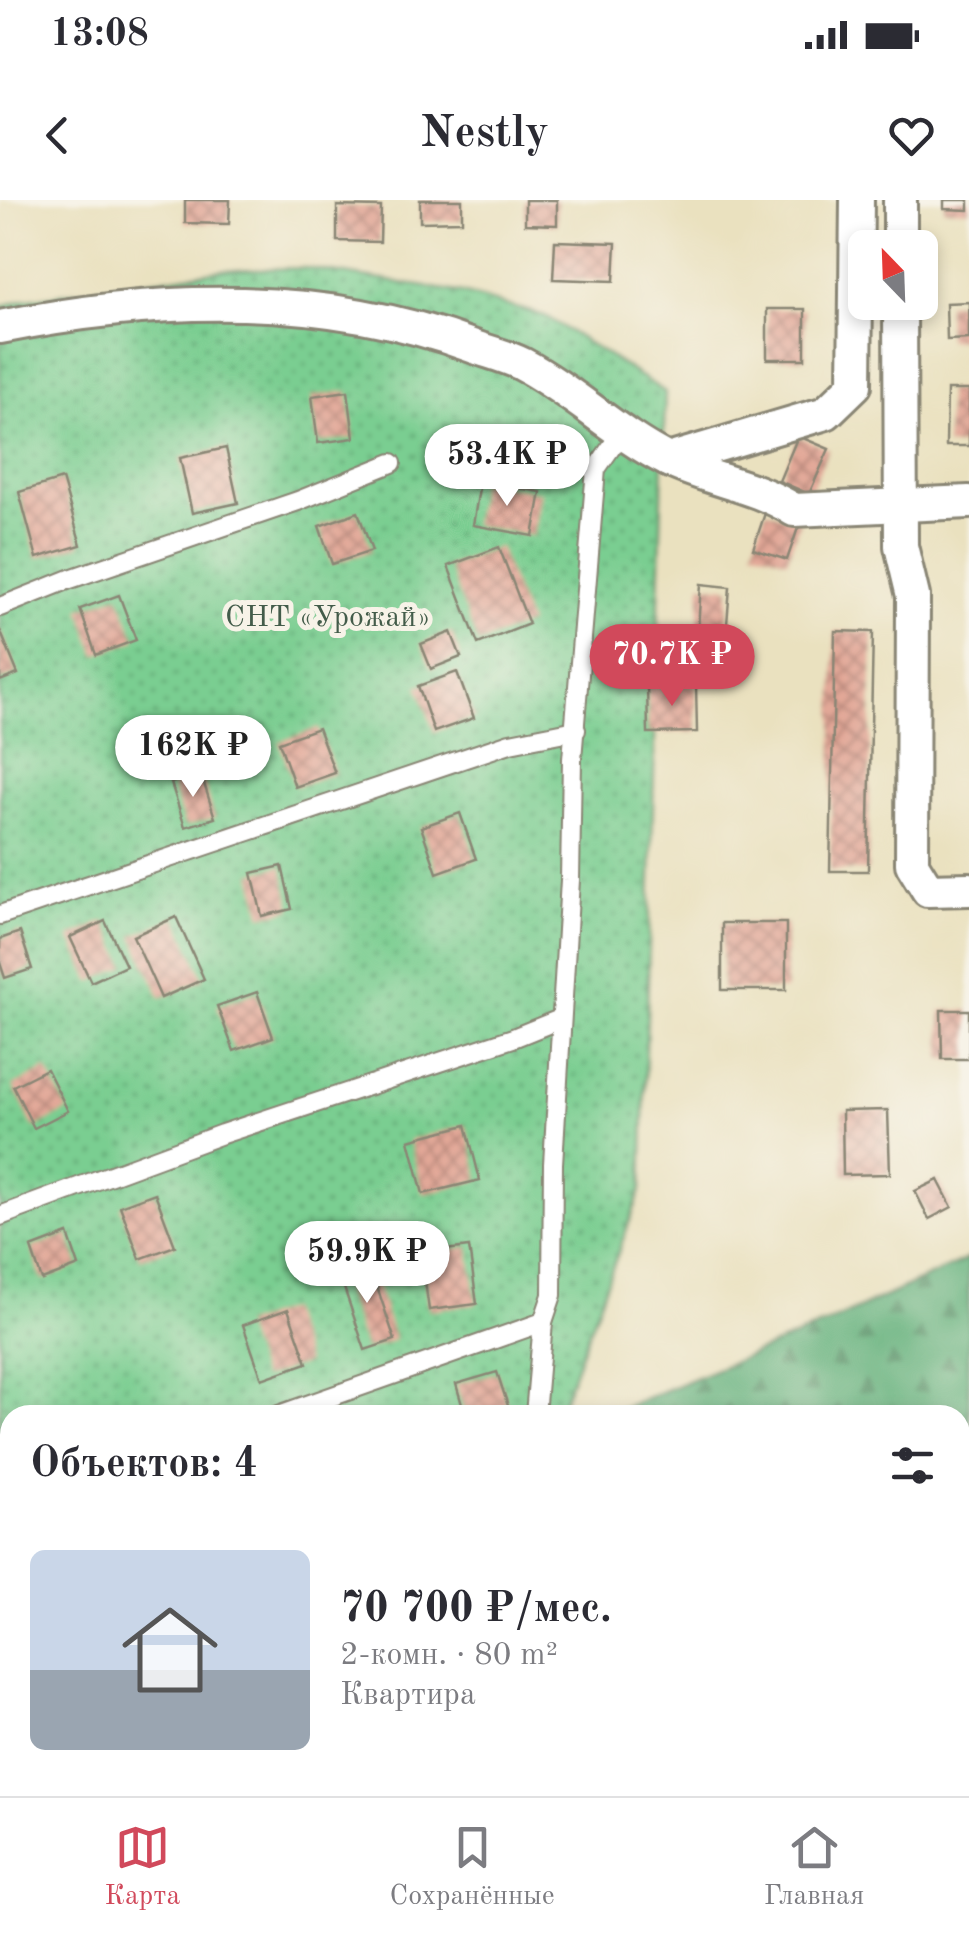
<!DOCTYPE html>
<html lang="ru">
<head>
<meta charset="utf-8">
<style>
	body { margin:0; font-family:"Old Standard TT",serif; background:#f7f7f7; color:#2b2b33; height:100vh; display:flex; flex-direction:column; font-size:38px; white-space:nowrap }
	* { box-sizing:border-box; margin:0 }
	p { font-size:32px; color:#7c7c81 }
	.icon { flex:none; width:55px; height:55px; fill:none; stroke:currentColor; stroke-width:2; stroke-linecap:round; stroke-linejoin:round }
	.map { position:relative; flex:1; overflow:hidden }
	.details { position:absolute; left:0px; top:1205px; width:970px; height:392px; display:flex; flex-direction:column; background:#fff; border-radius:30px 30px 0 0; box-shadow:0 5px 15px #0003 }
	.details>* { flex:none }
	.needle { width:65px; rotate:337deg }
	.controls { position:absolute; left:848px; top:30px; display:grid; gap:20px }
	.controls a { display:grid; place-items:center; width:90px; height:90px; border-radius:15px; background:#fff; box-shadow:0 5px 15px #0003; font-size:50px }
	.price { position:absolute; translate:-50% -85px; padding:0 22px; border-radius:35px; background:#fff; color:#222; font-size:32px; line-height:65px; filter:drop-shadow(0 2px 5px #0008) }
	.price::after { content:''; position:absolute; left:50%; top:60px; width:30px; height:22px; margin-left:-15px; background:inherit; clip-path:polygon(0 0,100% 0,50% 100%) }
	.price.current { background:#d1495b; color:#fff }
	ul { padding:0; list-style:none }
	li { display:flex; align-items:center; gap:30px; height:250px; padding:0 30px }
	li span { display:grid; place-items:center; flex:none; width:280px; height:200px; border-radius:15px; color:#555 }
	li>.icon { margin-inline-start:auto }
	span .icon { width:120px; height:120px; fill:#fffc; stroke-width:1 }
	li b { font-size:42px }
	h2 { display:flex; justify-content:space-between; align-items:center; height:120px; padding:0 30px; font-size:42px }
	.status { display:flex; justify-content:space-between; align-items:center; height:70px; padding:0 50px; background:#fff; direction:ltr }
	.status svg { height:28px; fill:currentColor }
	header { display:flex; justify-content:space-between; align-items:center; height:130px; padding:0 30px; background:#fff; font-size:45px; font-weight:800 }
	.tab-bar { display:flex; justify-content:space-around; align-items:center; height:140px; border-top:2px solid #e1e1e2; background:#fff; font-size:28px; color:#7c7c81 }
	.tab-bar a { display:grid; justify-items:center; gap:5px }
	.tab-bar .current { color:#d1495b }
	.map>svg:first-child { display:block }
	.forest { fill:url(#forest-firs); stroke:#476e53; stroke-width:2.5 }
	.park { fill:url(#park-dots); stroke:#527c5e; stroke-width:2.5 }
	.building { fill:url(#building-cross-hatch) }
	.lines { fill:none; stroke-linecap:round; stroke-linejoin:round }
	.lane-casing { stroke:#8a8675; stroke-width:22 }
	.street-casing { stroke:#8a8675; stroke-width:38 }
	.lane { stroke:#fff; stroke-width:18 }
	.street { stroke:#fff; stroke-width:32 }
	.labels { text-anchor:middle; stroke-width:10; stroke-linejoin:round; paint-order:stroke }
	.park-label { font-size:30px; fill:#435c4a; stroke:#f7f3e8 }
</style>
</head>
<body>
<div class="status"><b>13:08</b><svg viewBox="0 0 49 12"><path d="M0 12V9h3v3zM5 12V6h3v6zM10 12V3h3v9zM15 12V0h3v12zM26 1h20v11H26zM47 4h2v5h-2z"/></svg></div>
<header><svg class="icon" aria-label="back" viewBox="0 0 24 24"><path d="M15 5l-7 7 7 7"/></svg>Nestly<svg class="icon" aria-label="heart" viewBox="0 0 24 24"><path d="M12 20l-8-8c-3-5 5-10 8-4 3-6 11-1 8 4z"/></svg></header>
<div class="map">
<svg width="969" height="1596" viewBox="0 0 969 1596">
	<defs>
		<pattern id="forest-firs" width="22" height="20" patternUnits="userSpaceOnUse" patternTransform="scale(2.5)"><rect width="22" height="20" fill="#63b17b"/><path d="M5 1l3.5 6h-7zM16 11l3.5 6h-7z" fill="#529065"/></pattern>
		<pattern id="park-dots" width="8" height="8" patternUnits="userSpaceOnUse" patternTransform="scale(2.5)"><rect width="8" height="8" fill="#7ace91"/><path d="M2 2h.1M6 6h.1" fill="none" stroke="#64a777" stroke-width="1.8" stroke-linecap="round"/></pattern>
		<pattern id="building-cross-hatch" width="8" height="8" patternUnits="userSpaceOnUse" patternTransform="scale(2.5)"><rect width="8" height="8" fill="#e2a797"/><path d="M0 0l8 8M0 8l8-8" fill="none" stroke="#b7887b"/></pattern>
	</defs>
	<rect width="100%" height="100%" fill="#f7f3e8"/>
	<filter id="ink" filterUnits="userSpaceOnUse"><feTurbulence type="fractalNoise" baseFrequency=".01" numOctaves="2"/><feDisplacementMap in="SourceGraphic" scale="20" xChannelSelector="R" yChannelSelector="G"/><feConvolveMatrix kernelMatrix="1 2 1 2 8 2 1 2 1" color-interpolation-filters="sRGB"/></filter>
	<filter id="wash" filterUnits="userSpaceOnUse"><feTurbulence type="fractalNoise" baseFrequency=".0048" numOctaves="4" result="noise"/><feDisplacementMap in="SourceGraphic" scale="40" xChannelSelector="R" yChannelSelector="G"/><feGaussianBlur stdDeviation="2.25" result="paint"/><feColorMatrix in="noise" values="0 0 0 0 0 0 0 0 0 0 0 0 0 0 0 0 0 1.4 0 .05"/><feComposite in="paint" operator="in"/></filter>
	<g filter="url(#wash)">
		<rect width="100%" height="100%" fill="#eae1bf"/>
		<polygon class="forest" points="969,1058 969,1596 535,1596 535,1588 960,1588 960,1215 605,1215 830,1122"/>
		<polygon class="park" points="306,68 458,92 545,116 665,192 642,988 558,1215 10,1215 10,1588 535,1588 535,1596 0,1596 0,107 23,100 221,70"/>
		<g id="blocks">
			<g class="building">
				<polygon points="185,0 230,0 229,24 185,23"/>
				<polygon points="420,0 462,0 462,21 420,22"/>
				<polygon points="525,0 557,0 557,25 525,24"/>
				<polygon points="944,0 969,0 969,10 944,9"/>
				<polygon points="337,6 381,7 380,42 337,41"/>
				<polygon points="555,41 616,43 614,81 553,79"/>
				<polygon points="969,102 969,139 947,140 946,103"/>
				<rect x="767" y="109" width="38" height="50"/>
				<polygon points="947,190 969,190 969,246 946,246"/>
				<polygon points="348,191 354,238 318,243 312,196"/>
				<polygon points="798,236 829,249 809,294 779,281"/>
				<polygon points="226,248 238,303 192,313 180,258"/>
				<polygon points="62,279 81,345 37,358 19,292"/>
				<polygon points="480,282 541,292 533,336 473,325"/>
				<polygon points="766,310 800,322 787,360 753,349"/>
				<polygon points="358,312 372,351 332,364 319,326"/>
				<polygon points="499,347 529,424 478,444 448,366"/>
				<polygon points="701,384 730,387 724,461 696,459"/>
				<polygon points="119,395 136,440 96,455 80,409"/>
				<polygon points="0,430 18,474 0,481"/>
				<polygon points="835,431 873,432 868,671 830,671"/>
				<polygon points="451,432 461,457 431,469 421,444"/>
				<polygon points="457,472 474,518 434,532 418,486"/>
				<polygon points="647,485 696,485 697,532 648,533"/>
				<polygon points="318,528 335,573 295,587 279,542"/>
				<polygon points="201,574 215,618 185,627 171,583"/>
				<polygon points="460,613 476,659 437,673 421,627"/>
				<polygon points="282,666 292,709 262,716 252,673"/>
				<polygon points="176,717 204,779 161,798 133,736"/>
				<polygon points="105,721 126,766 91,782 70,737"/>
				<rect x="722" y="723" width="64" height="67"/>
				<polygon points="20,732 32,769 5,778 0,763 0,739"/>
				<polygon points="257,792 273,837 234,851 217,806"/>
				<polygon points="941,810 969,810 969,859 942,859"/>
				<polygon points="47,869 68,911 34,928 13,886"/>
				<polygon points="888,910 890,974 843,975 842,911"/>
				<polygon points="466,925 480,980 423,994 409,940"/>
				<polygon points="938,980 952,1007 929,1019 915,991"/>
				<polygon points="155,993 175,1046 140,1059 120,1006"/>
				<polygon points="68,1034 79,1066 42,1080 31,1048"/>
				<polygon points="469,1047 477,1104 429,1110 421,1053"/>
				<polygon points="369,1063 395,1140 365,1150 339,1073"/>
				<polygon points="288,1109 307,1163 262,1179 243,1125"/>
				<polygon points="497,1172 511,1215 465,1215 456,1184"/>
				<polygon points="7,1244 10,1253 10,1294 0,1298 0,1246"/>
				<polygon points="10,1350 10,1387 0,1354"/>
			</g>
		</g>
	</g>
	<g filter="url(#ink)">
		<use href="#blocks" fill-opacity="0" stroke="#8a8675" stroke-width="2.5"/>
		<g class="lines">
			<g class="lane-casing">
				<g id="lane">
					<polyline points="0,407 70,379 298,301 392,263"/>
					<polyline points="0,715 510,543 576,530"/>
					<polyline points="0,1016 222,934 513,838 560,819"/>
					<polyline points="279,1215 543,1122"/>
					<polyline points="535,1215 543,1122 552,1095 553,964 570,680 572,559 596,269 622,232"/>
					<polyline points="0,1313 10,1309"/>
					<polyline points="0,1570 7,1587 10,1586"/>
					<polyline points="511,1594 512,1588"/>
				</g>
			</g>
			<g class="street-casing">
				<g id="street">
					<polyline points="900,0 900,48"/>
					<polyline points="900,102 901,346 913,396 912,664 928,690 969,689"/>
					<path d="M0,127C155,96 321,90 472,146C488,152 506,156 522,164C573,191 616,234 668,260C709,280 755,285 794,310L969,302"/>
					<polyline points="668,260 826,213 855,185 857,0"/>
				</g>
			</g>
			<use href="#lane" class="lane"/>
			<use href="#street" class="street"/>
		</g>
	</g>
	<g class="labels">
		<g class="park-label">
			<text x="328" y="426">СНТ «Урожай»</text>
		</g>
	</g>
</svg>
<div class="controls">
<a><svg class="needle" viewBox="-14 -14 28 28"><path d="M0-13l5 13h-10z" fill="#e53935"/><path d="M0 13l5-13h-10z" fill="#7c7c81"/></svg></a>
</div>
<b class="price" style="left:507px;top:309px">53.4K ₽</b>
<b class="price current" style="left:672px;top:509px">70.7K ₽</b>
<b class="price" style="left:193px;top:600px">162K ₽</b>
<b class="price" style="left:367px;top:1106px">59.9K ₽</b>
<section class="details">
<h2>Объектов: 4<svg class="icon" aria-label="filters" viewBox="0 0 24 24"><path d="M4 7h16M4 17h16"/><circle cx="9" cy="7" r="2"/><circle cx="15" cy="17" r="2"/></svg></h2>
<ul>
<li><span style="background:linear-gradient(#c9d6e8 60%,#9aa5b1 0)"><svg class="icon" aria-label="home" viewBox="0 0 24 24"><path d="M3 11l9-7 9 7M6 9v11h12V9"/></svg></span><div><b>70 700 ₽/мес.</b><p>2-комн. · 80 m²</p><p>Квартира</p></div></li>
</ul>
</section>
</div>
<nav class="tab-bar">
<a class="current"><svg class="icon" aria-label="map" viewBox="0 0 24 24"><path d="M3 6l6-2 6 2 6-2v14l-6 2-6-2-6 2zM9 4v14M15 6v14"/></svg>Карта</a>
<a><svg class="icon" aria-label="saved" viewBox="0 0 24 24"><path d="M7 4h10v16l-5-4-5 4z"/></svg>Сохранённые</a>
<a><svg class="icon" aria-label="home" viewBox="0 0 24 24"><path d="M3 11l9-7 9 7M6 9v11h12V9"/></svg>Главная</a>
</nav>
</body>
</html>
